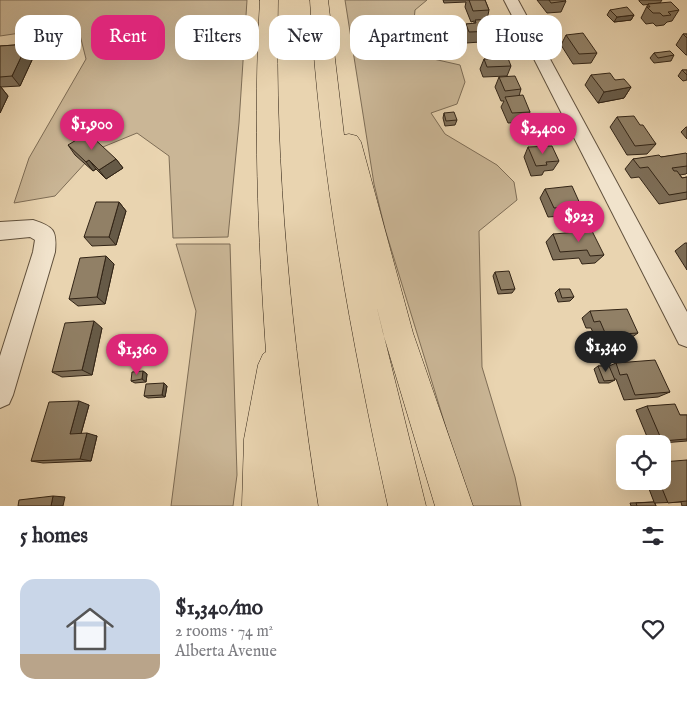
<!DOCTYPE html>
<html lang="en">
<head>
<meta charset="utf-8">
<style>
	body { margin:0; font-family:"IM FELL English",serif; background:#f2f2f3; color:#2b2b33; height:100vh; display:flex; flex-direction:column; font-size:19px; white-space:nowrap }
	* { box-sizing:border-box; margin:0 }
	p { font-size:16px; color:#7c7c81 }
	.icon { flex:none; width:28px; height:28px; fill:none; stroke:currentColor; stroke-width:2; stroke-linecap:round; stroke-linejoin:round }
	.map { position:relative; height:506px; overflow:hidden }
	.drawer { display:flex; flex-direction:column; background:#fff; flex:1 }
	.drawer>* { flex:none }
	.banner { position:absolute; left:15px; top:15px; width:658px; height:45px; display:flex; gap:10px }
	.controls { position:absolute; left:616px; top:435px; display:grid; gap:10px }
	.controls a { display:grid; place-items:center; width:55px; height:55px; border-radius:10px; background:#fff; box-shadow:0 5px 20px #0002; font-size:25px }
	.price { position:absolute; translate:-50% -42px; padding:0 11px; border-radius:18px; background:#db2777; color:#fff; font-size:16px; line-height:32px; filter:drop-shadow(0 1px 2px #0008) }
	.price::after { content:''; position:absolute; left:50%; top:30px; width:15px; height:11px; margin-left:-8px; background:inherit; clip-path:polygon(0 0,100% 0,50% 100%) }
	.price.active { background:#222; color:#fff }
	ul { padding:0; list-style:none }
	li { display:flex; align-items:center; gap:15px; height:125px; padding:0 20px }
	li+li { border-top:1px solid #e1e1e2 }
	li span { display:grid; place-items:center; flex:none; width:140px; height:100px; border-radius:15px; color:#555 }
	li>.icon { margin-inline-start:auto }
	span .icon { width:60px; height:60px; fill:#fffc; stroke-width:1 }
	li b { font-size:21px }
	h2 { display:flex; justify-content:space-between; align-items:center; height:60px; padding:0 20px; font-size:21px }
	.chip { padding:0 18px; border-radius:15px; background:#fff; box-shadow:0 5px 20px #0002; font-size:18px; line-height:45px }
	.chip.active { background:#db2777; color:#fff }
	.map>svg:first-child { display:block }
	.green { fill:#cab696; stroke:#7e6d56 }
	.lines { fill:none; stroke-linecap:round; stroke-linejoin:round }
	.minor-casing { stroke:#60503c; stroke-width:2 }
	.motorway-casing { stroke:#322416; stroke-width:1 }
	.minor { fill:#f1e3cc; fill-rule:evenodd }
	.motorway { fill:#e9d4b0; fill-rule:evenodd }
	.wall { fill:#7d6e58; stroke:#322416 }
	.shaded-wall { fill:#665a47; stroke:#322416 }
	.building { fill:#918066; stroke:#322416 }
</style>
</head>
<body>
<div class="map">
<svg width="687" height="506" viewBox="0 0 687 506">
	<rect width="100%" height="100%" fill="#e9d4b0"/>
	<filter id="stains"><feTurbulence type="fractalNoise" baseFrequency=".004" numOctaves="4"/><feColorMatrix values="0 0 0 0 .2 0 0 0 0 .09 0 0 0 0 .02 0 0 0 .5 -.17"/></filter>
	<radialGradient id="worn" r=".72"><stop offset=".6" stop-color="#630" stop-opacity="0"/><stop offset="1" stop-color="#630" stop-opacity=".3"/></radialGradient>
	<g class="green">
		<polygon points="0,0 247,0 239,123 228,237 173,238 169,156 137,133 98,149 55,196 14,203 29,158 86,59 79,31 47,29 0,36"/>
		<polygon points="345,0 427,0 415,10 413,31 429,58 460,65 465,82 457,104 431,113 445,134 497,165 514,182 517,200 479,231 482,367 515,477 521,506 470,506 385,229 374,184"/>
		<polygon points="176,244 230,244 237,475 233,506 171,506 196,311"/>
	</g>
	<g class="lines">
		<g class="minor-casing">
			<g id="minor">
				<polygon points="504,0 518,0 687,312 687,347 679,344"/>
				<path d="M33,220C54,227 57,230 55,252L13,395L9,404L0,408V356L33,252L35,240L30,237L0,240V222Z"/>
			</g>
		</g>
		<g class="motorway-casing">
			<g id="motorway">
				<path d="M260,0H278C274,169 292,339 318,506H280L279,498L280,506H242L244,439L258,365L263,354L266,352C258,235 253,118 260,0Z"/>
				<path d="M310,0H328L344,135L349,134L357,136L361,142L413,333L473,506H435L383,333L376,304L426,506H388C351,338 320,172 310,0Z"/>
			</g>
		</g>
		<use href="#minor" class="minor"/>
		<use href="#motorway" class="motorway"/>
	</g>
	<g class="wall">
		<polygon points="443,0 485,0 489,10 487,20 498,31 495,41 466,43 463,34 466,24 474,24 474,21 471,22 465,7 466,2 444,3"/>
		<polygon points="537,0 565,0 566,1 561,12 547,13"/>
		<polygon points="639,0 662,0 660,3 643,5 639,1"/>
		<polygon points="648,4 679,10 672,21 667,22 664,25 656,26 653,23 646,24 641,18"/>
		<polygon points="610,10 634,15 631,20 614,22 607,15"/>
		<polygon points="683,34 687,34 687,55 686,55 676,45"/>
		<polygon points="566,35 597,53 591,63 573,64 561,45"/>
		<polygon points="31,36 38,47 20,86 1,87 8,96 0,113 0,46 15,45"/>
		<polygon points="654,53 674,55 671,61 654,63 650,58"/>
		<polygon points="490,54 511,66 507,76 483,77 480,69 484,59 488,59"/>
		<polygon points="682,70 687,70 687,80 683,81 678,76"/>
		<polygon points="591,75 615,80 631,87 624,98 598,103 585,85"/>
		<polygon points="499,77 521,89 519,96 530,112 526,122 508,123 501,107 504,101 501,101 495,87"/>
		<polygon points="444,113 457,120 455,125 445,126 443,118"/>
		<polygon points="617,117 640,125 656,144 647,154 627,155 610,127"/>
		<polygon points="686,127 687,127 687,139 681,132"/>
		<polygon points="68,145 116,159 123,168 106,179 96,169 93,171 75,155"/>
		<polygon points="528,147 559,161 553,170 544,171 542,175 531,176 524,157"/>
		<polygon points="687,154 687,173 686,174 680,175 682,178 687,177 687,199 659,204 639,177 631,178 625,169 633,159 661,157"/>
		<polygon points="545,189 581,206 574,215 548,217 540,198"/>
		<polygon points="119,202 126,211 116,245 92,246 84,237"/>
		<polygon points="553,234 604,255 595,263 582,264 579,258 553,260 546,242"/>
		<polygon points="685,243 687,243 687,270 675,251"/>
		<polygon points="106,256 114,264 105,304 78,306 69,299"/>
		<polygon points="495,272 515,289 512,293 498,294 493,276"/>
		<polygon points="559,289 574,297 570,301 558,302 555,293"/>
		<polygon points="590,311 638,333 628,340 597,342 591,328 586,328 582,318"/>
		<polygon points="102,328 92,375 62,377 52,372"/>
		<polygon points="616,363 670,392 658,397 624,400 616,379 614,379 615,380 609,383 599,383 594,369 598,366 609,366"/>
		<polygon points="143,371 147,374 146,382 135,383 131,381"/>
		<polygon points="164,383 167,386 165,397 148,398 144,396"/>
		<polygon points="89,405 81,434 97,436 91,461 43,463 31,461"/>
		<polygon points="647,406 680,415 687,415 687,441 650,444 636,410"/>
		<polygon points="687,460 687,506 682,506 681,502 655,503 656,506 631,506 630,503 654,502 646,481 662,481"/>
	</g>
	<g class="shaded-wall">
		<polygon points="634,15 631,20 614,22 617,17"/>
		<polygon points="31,36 38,47 20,86 12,76"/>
		<polygon points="0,86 8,96 0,113"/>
		<polygon points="631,87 624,98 598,103 604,92"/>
		<polygon points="116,159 123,168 106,179 99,170"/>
		<polygon points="89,160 96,169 93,171 86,162"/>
		<polygon points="119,202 126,211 116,245 109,237"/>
		<polygon points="106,256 114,264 105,304 97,297"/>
		<polygon points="94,321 102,328 92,375 82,370"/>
		<polygon points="143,371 147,374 146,382 142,379"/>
		<polygon points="164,383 167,386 165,397 162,395"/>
		<polygon points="79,401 89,405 80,437 70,434"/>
		<polygon points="87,433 97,436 91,461 80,459"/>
		<polygon points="53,496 65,497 63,506 51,506"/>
	</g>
	<g class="building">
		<polygon points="469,0 485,0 489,10 473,11"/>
		<polygon points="549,0 565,0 566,1 551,3"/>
		<polygon points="671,2 679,10 668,12 671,15 663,16 660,13 653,13 647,7 650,7 648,4"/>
		<polygon points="627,7 634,15 617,17 610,10"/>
		<polygon points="493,19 498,31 469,32 466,24 476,23 475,20"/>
		<polygon points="583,33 597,53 579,54 566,35"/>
		<polygon points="683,34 687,34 687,38"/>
		<polygon points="31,36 12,76 0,77 0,46 15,45 19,37"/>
		<polygon points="670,51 674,55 658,58 654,53"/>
		<polygon points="506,53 511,66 487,67 484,59 492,59 490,54"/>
		<polygon points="682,70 687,70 687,75"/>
		<polygon points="610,73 615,80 624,79 631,87 604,92 591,75"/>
		<polygon points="515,76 521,89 505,91 499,77"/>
		<polygon points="523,95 530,112 512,113 505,97"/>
		<polygon points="454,112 457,120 446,121 444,113"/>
		<polygon points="634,116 640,125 643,125 656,144 635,146 617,117"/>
		<polygon points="88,133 116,159 99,170 89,160 86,162 68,145"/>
		<polygon points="552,146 559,161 546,162 547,165 536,166 528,147"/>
		<polygon points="686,153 687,154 687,166 672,168 674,171 677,171 682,178 687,177 687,192 669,195 648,167 640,168 633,159 659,155 661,157"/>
		<polygon points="572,186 581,206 554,208 545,189"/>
		<polygon points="96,202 119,202 109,237 84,237"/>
		<polygon points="592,231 604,255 590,256 587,250 560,252 553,234"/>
		<polygon points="106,256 97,297 69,299 80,258"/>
		<polygon points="509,271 515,289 501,290 495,272"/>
		<polygon points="559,289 570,289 574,297 562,298"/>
		<polygon points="627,309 638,333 606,335 600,321 594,322 590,311"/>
		<polygon points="94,321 82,370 52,372 65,323"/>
		<polygon points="655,360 670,392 635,395 627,374 620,375 616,363"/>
		<polygon points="598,366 609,366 615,380 604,381"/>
		<polygon points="143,371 142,379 131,381 132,372"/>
		<polygon points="164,383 162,395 144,396 146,384"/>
		<polygon points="79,401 70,434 87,433 80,459 31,461 49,402"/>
		<polygon points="675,404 680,415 687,415 687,439 662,441 647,406"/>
		<polygon points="687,460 687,501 668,503 659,481 662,481 662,462"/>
		<polygon points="53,496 51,506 18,506 19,500"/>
		<polygon points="654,502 656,506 637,506 636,503"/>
	</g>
	<rect width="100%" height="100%" filter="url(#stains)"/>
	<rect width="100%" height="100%" fill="url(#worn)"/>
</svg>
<div class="controls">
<a><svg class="icon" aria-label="locate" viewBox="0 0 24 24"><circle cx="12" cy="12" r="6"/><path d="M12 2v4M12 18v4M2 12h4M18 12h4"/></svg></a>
</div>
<b class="price" style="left:92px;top:151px">$1,900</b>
<b class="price" style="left:543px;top:155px">$2,400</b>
<b class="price" style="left:579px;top:243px">$923</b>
<b class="price active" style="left:606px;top:373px">$1,340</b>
<b class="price" style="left:137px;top:376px">$1,360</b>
<div class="banner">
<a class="chip">Buy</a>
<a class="chip active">Rent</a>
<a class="chip">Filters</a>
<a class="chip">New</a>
<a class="chip">Apartment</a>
<a class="chip">House</a>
</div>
</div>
<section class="drawer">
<h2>5 homes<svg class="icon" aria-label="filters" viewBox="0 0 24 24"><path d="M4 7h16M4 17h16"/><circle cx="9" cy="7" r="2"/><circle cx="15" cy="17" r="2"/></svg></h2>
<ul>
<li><span style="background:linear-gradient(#c9d6e8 75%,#b9a48a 0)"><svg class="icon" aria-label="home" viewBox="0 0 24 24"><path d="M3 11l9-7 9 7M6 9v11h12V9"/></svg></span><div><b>$1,340/mo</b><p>2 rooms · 74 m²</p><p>Alberta Avenue</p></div><svg class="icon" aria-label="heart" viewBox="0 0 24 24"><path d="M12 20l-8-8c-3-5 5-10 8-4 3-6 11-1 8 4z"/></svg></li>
</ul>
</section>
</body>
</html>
